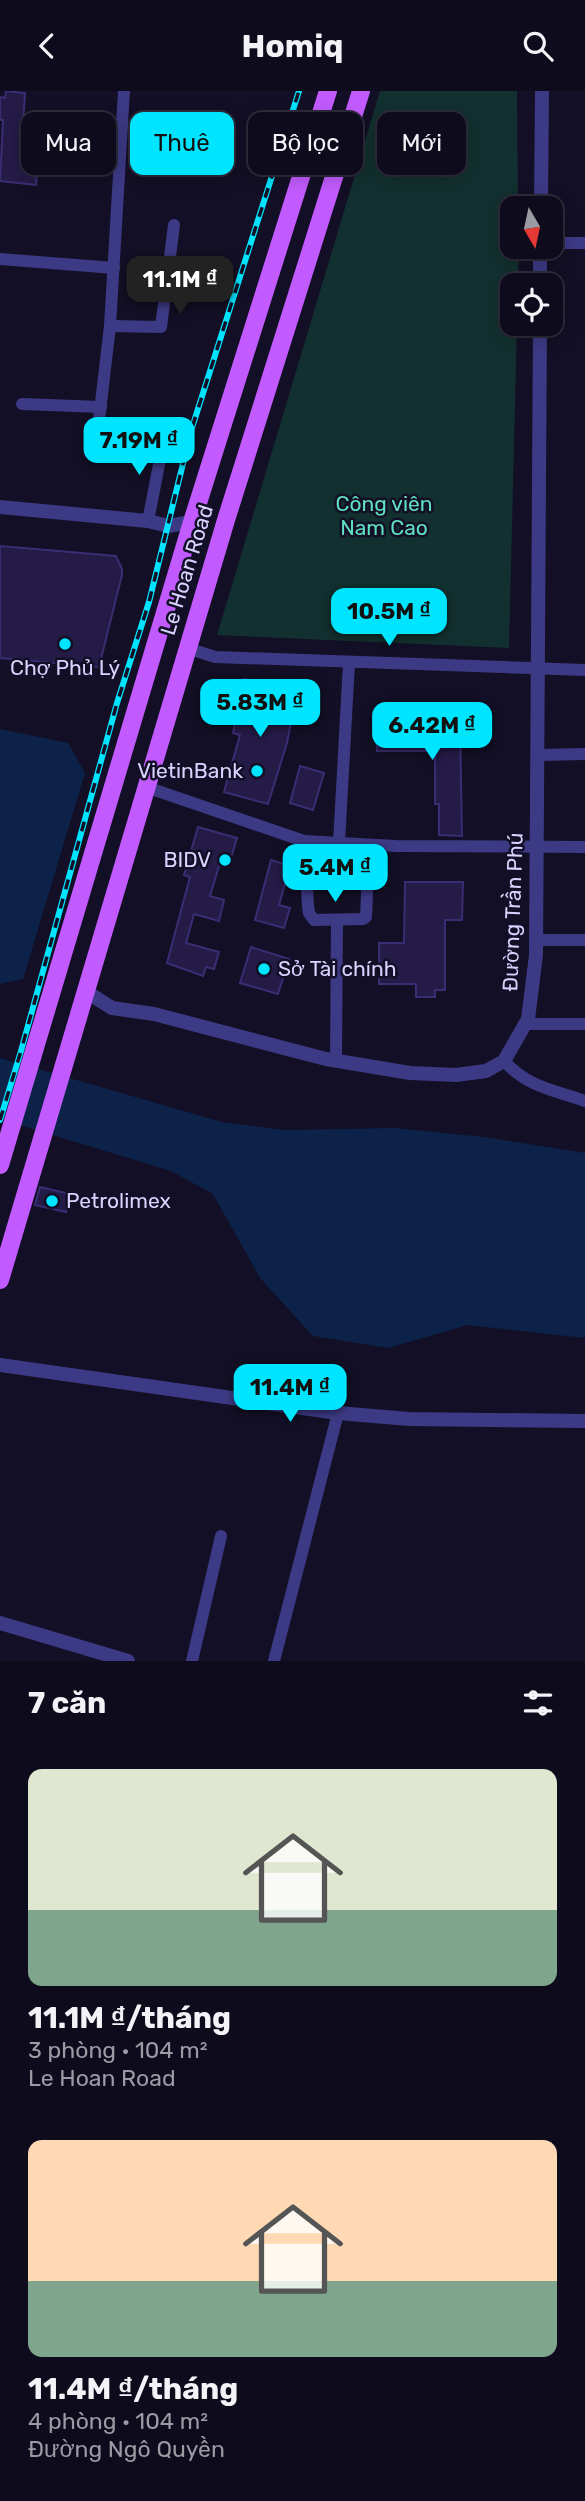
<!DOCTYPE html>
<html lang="vi">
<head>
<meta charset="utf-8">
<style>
	body { margin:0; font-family:Rubik,sans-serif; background:#1c1929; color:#f1f3f6; height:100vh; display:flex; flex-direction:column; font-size:26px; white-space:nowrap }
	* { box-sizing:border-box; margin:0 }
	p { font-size:23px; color:#9b9ba3 }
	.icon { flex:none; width:38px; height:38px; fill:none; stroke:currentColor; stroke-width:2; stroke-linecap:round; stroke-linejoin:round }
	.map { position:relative; height:1570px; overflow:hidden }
	.panel { display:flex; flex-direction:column; background:#0e0b1c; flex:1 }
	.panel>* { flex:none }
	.banner { position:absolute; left:21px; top:21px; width:544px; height:63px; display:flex; gap:14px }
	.needle { width:46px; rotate:171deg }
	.fabs { position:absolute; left:500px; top:105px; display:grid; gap:14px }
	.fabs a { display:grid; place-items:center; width:63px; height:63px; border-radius:14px; background:#0e0b1c; box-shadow:0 4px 18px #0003,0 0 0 2px #2e2b3b; font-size:35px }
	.price { position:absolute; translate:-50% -60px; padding:0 16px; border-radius:14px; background:#00e5ff; color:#111; font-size:23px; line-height:46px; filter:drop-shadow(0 2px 4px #0008) }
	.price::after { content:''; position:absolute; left:50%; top:42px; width:21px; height:16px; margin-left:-10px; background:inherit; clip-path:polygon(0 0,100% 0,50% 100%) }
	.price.active { background:#222; color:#fff }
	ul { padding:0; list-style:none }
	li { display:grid; align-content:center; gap:14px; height:371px; padding:0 28px }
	li span { display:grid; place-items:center; height:217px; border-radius:14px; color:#555 }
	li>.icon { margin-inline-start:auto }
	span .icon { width:126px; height:126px; fill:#fffc; stroke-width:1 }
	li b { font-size:30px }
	h2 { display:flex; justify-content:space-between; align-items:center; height:84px; padding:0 28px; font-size:30px }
	.pill { padding:0 24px; border-radius:14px; background:#0e0b1c; box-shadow:0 4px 18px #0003,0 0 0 2px #2e2b3b; font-size:24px; line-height:63px }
	.pill.active { background:#00e5ff; color:#111 }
	header { display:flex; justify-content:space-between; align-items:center; height:91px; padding:0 28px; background:#0e0b1c; font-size:32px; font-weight:700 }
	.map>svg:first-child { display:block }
	.green { fill:#12302f }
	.water { fill:#0c2248 }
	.building { fill:#241b47; stroke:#3b2d73; stroke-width:2 }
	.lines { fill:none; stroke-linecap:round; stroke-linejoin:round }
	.minor { stroke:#3d3a85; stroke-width:12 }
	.tertiary { stroke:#3d3a85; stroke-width:14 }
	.primary { stroke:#c25bff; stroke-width:18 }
	.rail-casing { stroke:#00e5ff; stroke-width:6 }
	.rail { stroke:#130f26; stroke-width:3.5; stroke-dasharray:10; stroke-linecap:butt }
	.poi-dot { fill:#00e5ff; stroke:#130f26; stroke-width:2.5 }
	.labels { text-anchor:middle; stroke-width:5; stroke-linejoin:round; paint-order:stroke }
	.park-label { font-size:21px; fill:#5fe0c0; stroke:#130f26 }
	.street-label { font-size:21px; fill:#d9d4ff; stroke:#130f26 }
	.poi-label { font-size:21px; fill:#d9d4ff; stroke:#130f26; text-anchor:end }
</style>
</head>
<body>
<header><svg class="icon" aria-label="back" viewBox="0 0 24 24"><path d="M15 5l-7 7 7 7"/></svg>Homiq<svg class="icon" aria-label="search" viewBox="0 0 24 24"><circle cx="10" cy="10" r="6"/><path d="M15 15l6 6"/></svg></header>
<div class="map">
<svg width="585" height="1570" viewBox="0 0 585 1570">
	<rect width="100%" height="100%" fill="#130f26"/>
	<polygon class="green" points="380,0 517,0 518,117 513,117 513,156 519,156 518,194 513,194 513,233 517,233 509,557 217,544"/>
	<g class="water">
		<polygon points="0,638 68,652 85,682 23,888 0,893"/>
		<polygon points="0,967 222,1031 285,1039 395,1037 484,1046 585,1062 585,1247 468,1234 388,1257 313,1245 260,1187 213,1103 171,1080 0,1028"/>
	</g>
	<g class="building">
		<polygon points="6,0 25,2 23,33 41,34 36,94 0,90 3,29 0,29 0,6 5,7"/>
		<polygon points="0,455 116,465 122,478 122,484 99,576 0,567"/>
		<polygon points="244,588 297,599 287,652 268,713 224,701 240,644 233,642"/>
		<polygon points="460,630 462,745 439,744 439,713 435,713 435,660 377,660 376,631"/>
		<polygon points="300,675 324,682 313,719 290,712"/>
		<polygon points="198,736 237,747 229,774 220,772 210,805 224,809 219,830 194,823 186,852 219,861 214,878 206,876 203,885 167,872 190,786 184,784"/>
		<polygon points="271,769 290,775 279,814 290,817 284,837 255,829"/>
		<polygon points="405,791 463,791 462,829 445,829 445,899 435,899 435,906 416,906 416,893 379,893 379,852 404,852"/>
		<polygon points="251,856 289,868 278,903 240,892"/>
		<polygon points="40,1096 70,1103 66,1121 35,1114"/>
	</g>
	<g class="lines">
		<g class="minor">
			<polyline points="124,0 110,235 98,337 164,348 148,430"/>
			<polyline points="551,152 585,152"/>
			<polyline points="0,168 114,177"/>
			<polyline points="110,235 161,236 174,134"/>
			<polyline points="22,313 101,316"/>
			<polyline points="187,557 215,566 585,579"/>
			<polyline points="537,664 585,663"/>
			<polyline points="146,696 304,750 396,755 585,756"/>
			<polyline points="304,750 308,815 309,822 314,829 363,828 366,826 369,754"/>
			<polyline points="339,752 349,572"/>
			<polyline points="536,849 585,849"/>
			<polyline points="525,933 585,933"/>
			<polyline points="336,970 337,830"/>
			<path d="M504,970C528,996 553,999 585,1010"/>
			<polyline points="192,1570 221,1445"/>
			<polyline points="274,1570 338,1322"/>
		</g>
		<g class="tertiary">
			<polyline points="541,117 542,0"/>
			<polyline points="540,194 540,156"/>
			<polyline points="0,416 148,430 168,435 192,431"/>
			<polyline points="85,900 112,917 154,923 326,968 410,982 456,984 486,980 504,970 528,928 536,864 540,233"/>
			<polyline points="0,1274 338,1322 409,1328 585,1330"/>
			<polyline points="0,1532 128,1570"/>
		</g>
		<g class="primary">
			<polyline points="0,1074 192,431 328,0"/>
			<polyline points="0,1189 226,429 361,0"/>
		</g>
		<g class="rail-casing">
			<polyline id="rail" points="0,1029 21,960 117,612 149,511 191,340 299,0"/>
		</g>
		<use href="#rail" class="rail"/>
	</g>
	<g class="poi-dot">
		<circle cx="65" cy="553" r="7"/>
		<circle cx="257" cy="680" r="7"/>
		<circle cx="225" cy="769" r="7"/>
		<circle cx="264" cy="878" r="7"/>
		<circle cx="52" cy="1110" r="7"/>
	</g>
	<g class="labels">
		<g class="park-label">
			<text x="384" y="420">Công viên<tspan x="384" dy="24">Nam Cao</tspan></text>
		</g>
		<g class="street-label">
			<text transform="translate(187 479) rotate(-73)" y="7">Le Hoan Road</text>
			<text transform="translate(513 821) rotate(-88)" y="7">Đường Trần Phú</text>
		</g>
		<g class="poi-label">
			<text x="65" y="584" text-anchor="middle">Chợ Phủ Lý</text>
			<text x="243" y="687">VietinBank</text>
			<text x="211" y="776">BIDV</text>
			<text x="278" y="885" text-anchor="start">Sở Tài chính</text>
			<text x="66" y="1117" text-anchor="start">Petrolimex</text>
		</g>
	</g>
</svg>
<div class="fabs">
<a><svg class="needle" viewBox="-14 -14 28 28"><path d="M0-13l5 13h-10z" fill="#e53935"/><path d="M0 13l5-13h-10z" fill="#9b9ba3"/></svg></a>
<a><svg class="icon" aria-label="locate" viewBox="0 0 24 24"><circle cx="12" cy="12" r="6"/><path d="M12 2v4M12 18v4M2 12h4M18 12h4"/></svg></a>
</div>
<b class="price active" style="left:180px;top:225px">11.1M ₫</b>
<b class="price" style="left:139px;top:386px">7.19M ₫</b>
<b class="price" style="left:389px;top:557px">10.5M ₫</b>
<b class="price" style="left:260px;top:648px">5.83M ₫</b>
<b class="price" style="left:432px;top:671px">6.42M ₫</b>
<b class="price" style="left:335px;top:813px">5.4M ₫</b>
<b class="price" style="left:290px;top:1333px">11.4M ₫</b>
<div class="banner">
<a class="pill">Mua</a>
<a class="pill active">Thuê</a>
<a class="pill">Bộ lọc</a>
<a class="pill">Mới</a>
</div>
</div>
<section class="panel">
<h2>7 căn<svg class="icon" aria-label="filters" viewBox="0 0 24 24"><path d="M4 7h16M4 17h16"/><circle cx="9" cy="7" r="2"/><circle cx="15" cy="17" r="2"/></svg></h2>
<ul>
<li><span style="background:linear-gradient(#dfe7d0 65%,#7fa58c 0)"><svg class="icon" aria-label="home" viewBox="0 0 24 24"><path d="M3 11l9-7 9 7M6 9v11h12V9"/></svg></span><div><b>11.1M ₫/tháng</b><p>3 phòng · 104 m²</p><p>Le Hoan Road</p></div></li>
<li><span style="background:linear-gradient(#ffd9b3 65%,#7fa58c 0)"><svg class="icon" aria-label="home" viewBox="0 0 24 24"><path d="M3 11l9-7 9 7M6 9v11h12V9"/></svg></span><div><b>11.4M ₫/tháng</b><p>4 phòng · 104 m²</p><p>Đường Ngô Quyền</p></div></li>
</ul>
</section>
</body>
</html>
